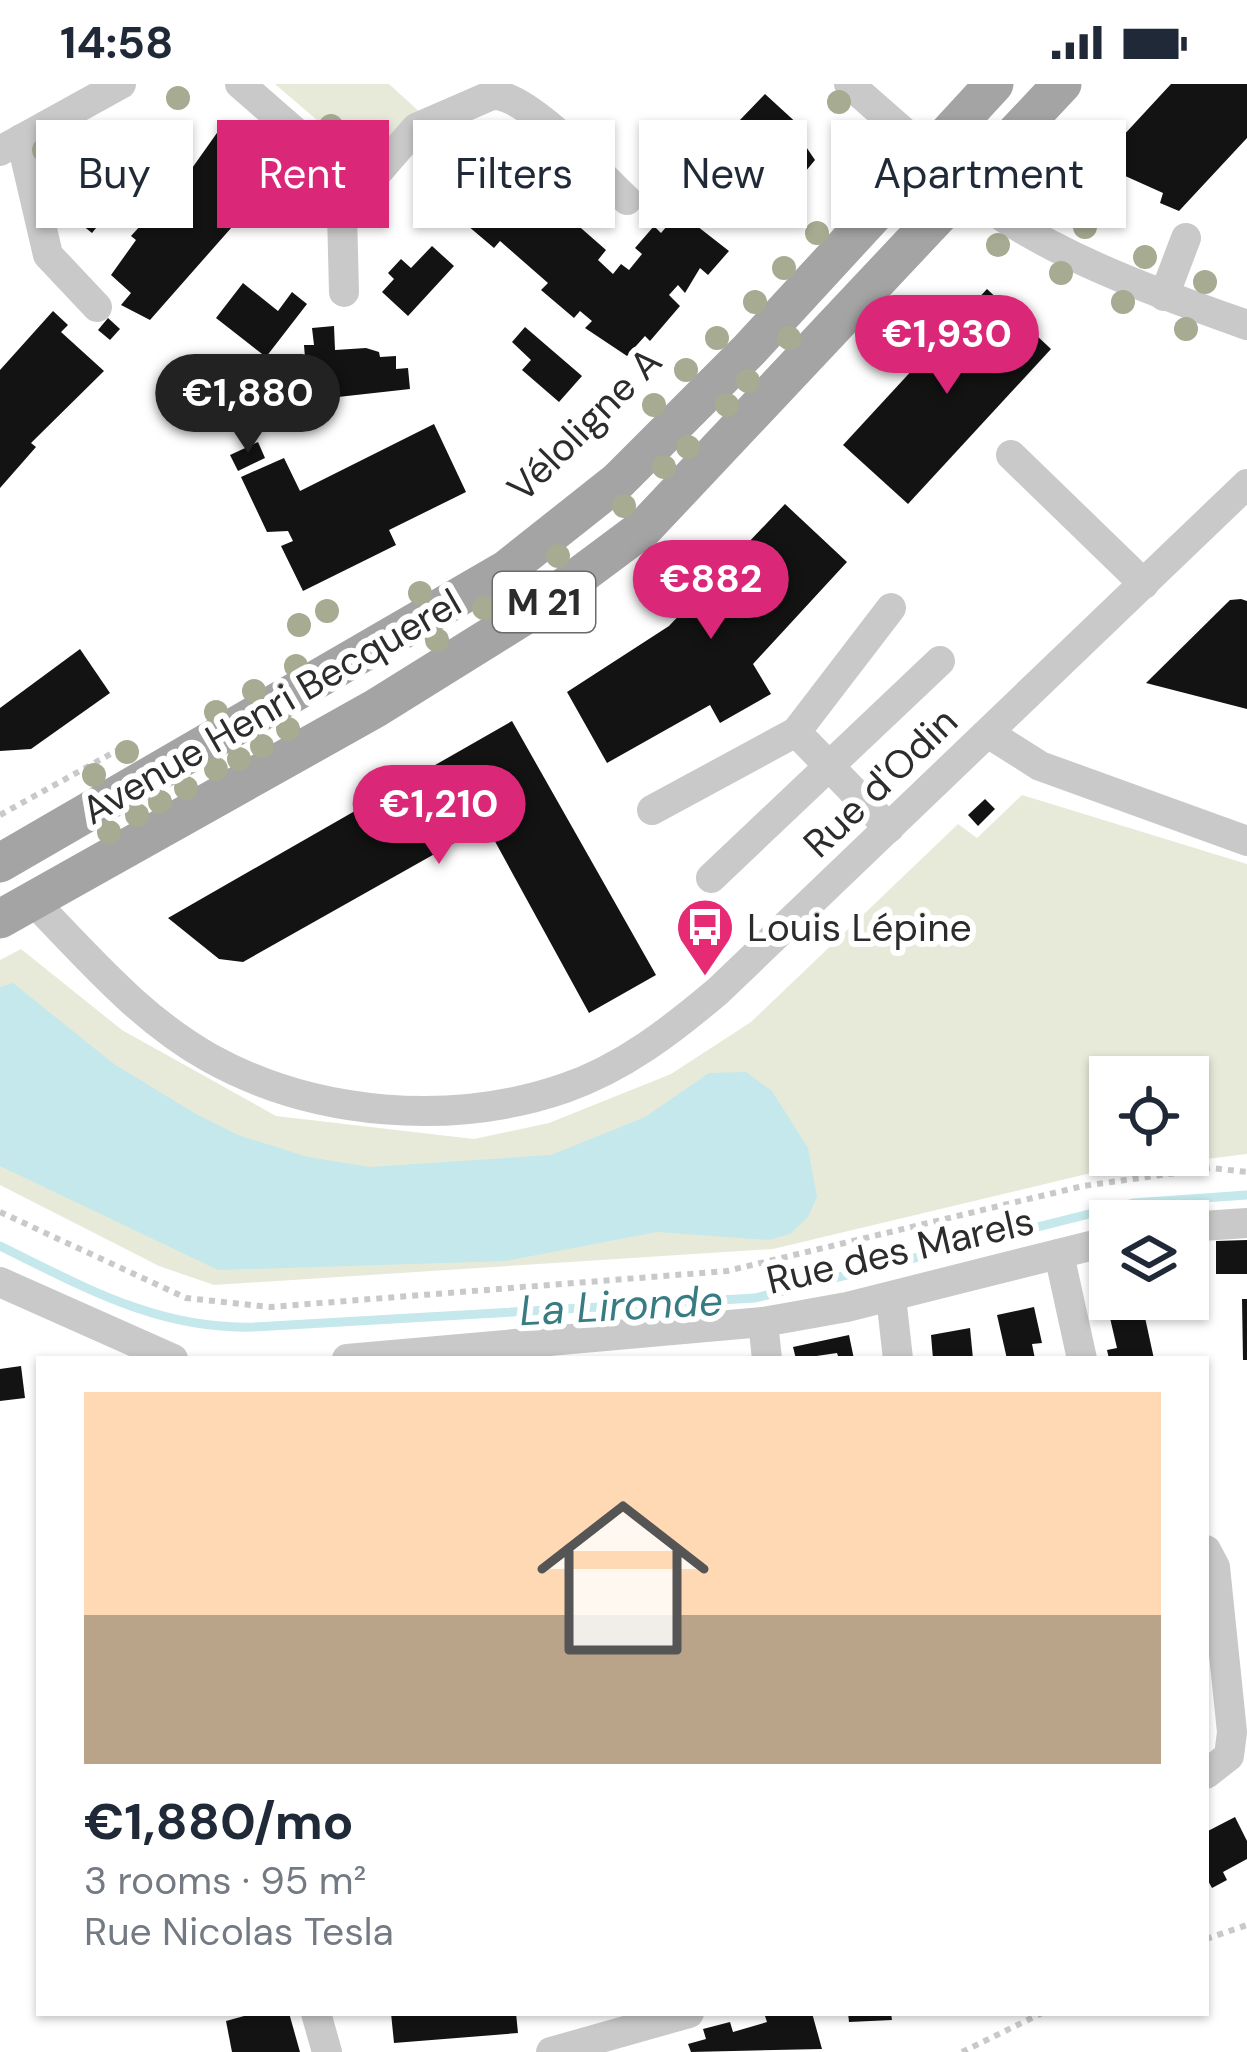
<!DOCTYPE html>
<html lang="en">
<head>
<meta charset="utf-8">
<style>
	body { margin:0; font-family:"DM Sans",sans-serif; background:#f2f2f3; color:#1f2937; height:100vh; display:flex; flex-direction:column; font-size:45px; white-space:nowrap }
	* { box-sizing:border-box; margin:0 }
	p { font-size:39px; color:#747a83 }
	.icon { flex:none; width:66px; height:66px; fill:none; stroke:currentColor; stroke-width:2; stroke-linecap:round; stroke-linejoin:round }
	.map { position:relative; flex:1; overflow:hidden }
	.details { position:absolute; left:36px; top:1272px; width:1173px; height:660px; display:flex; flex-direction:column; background:#fff; border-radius:0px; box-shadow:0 3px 9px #0004 }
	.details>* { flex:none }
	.guide { position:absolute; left:36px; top:36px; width:1176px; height:108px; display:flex; gap:24px }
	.fabs { position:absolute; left:1089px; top:972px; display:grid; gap:24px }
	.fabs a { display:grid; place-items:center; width:120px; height:120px; border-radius:0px; background:#fff; box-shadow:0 3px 9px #0004; font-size:60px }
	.price { position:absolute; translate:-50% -102px; padding:0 27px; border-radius:42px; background:#db2777; color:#fff; font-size:39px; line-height:78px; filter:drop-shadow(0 3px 6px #0008) }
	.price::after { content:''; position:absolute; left:50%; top:72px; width:36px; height:27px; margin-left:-18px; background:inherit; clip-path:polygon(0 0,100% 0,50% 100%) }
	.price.active { background:#222; color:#fff }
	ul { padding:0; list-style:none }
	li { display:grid; align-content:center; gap:24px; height:636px; padding:0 48px }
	li span { display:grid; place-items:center; height:372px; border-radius:0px; color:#555 }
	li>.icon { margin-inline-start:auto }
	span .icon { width:216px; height:216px; fill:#fffc; stroke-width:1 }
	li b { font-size:51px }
	.tag { padding:0 42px; border-radius:0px; background:#fff; box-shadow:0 3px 9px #0004; font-size:42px; line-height:108px }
	.tag.active { background:#db2777; color:#fff }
	.status { display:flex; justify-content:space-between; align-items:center; height:84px; padding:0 60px; background:#fff; direction:ltr }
	.status svg { height:33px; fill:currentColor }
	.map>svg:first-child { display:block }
	.green { fill:#e8ead9; fill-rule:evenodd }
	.water { fill:#c4e8eb }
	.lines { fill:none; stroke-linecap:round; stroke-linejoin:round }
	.stream { stroke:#c4e8eb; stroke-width:9 }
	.building { fill:#131313 }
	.path { stroke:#c9c9c9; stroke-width:6; stroke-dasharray:6 6; stroke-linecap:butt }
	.minor { stroke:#c9c9c9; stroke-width:30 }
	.major { stroke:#a4a4a4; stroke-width:39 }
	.tree { fill:#a6ab92 }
	.labels { text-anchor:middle; stroke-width:12; stroke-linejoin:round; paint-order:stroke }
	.shield { fill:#fff; stroke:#6b6b6b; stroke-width:3 }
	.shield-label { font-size:36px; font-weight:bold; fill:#2c2c2c }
	.street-label { font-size:39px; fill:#2c2c2c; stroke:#fff }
	.poi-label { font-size:39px; fill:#2c2c2c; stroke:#fff; text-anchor:start }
	.water-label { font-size:42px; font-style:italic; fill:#367c82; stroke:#fff }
</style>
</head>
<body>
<div class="status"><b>14:58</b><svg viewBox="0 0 49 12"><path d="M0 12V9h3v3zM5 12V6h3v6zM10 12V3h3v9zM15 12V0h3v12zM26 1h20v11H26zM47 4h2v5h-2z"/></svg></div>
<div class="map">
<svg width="1247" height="1968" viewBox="0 0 1247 1968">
	<rect width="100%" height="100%" fill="#fff"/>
	<g class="green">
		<polygon points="275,0 389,0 423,31 373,84"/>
		<path d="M1022,711L1247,780V1070L1091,1089L773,1165L214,1201L159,1182L0,1101V876L21,865L122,946L276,1032L474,1055L549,1039L671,990L751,938L958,740L977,754ZM1110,993H1188V1071H1110Z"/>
	</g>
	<g class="water">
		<polygon points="111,57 132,76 94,119 73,100"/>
		<polygon points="13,899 114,980 196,1030 238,1051 308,1073 370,1083 551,1071 645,1033 709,989 746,988 772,1007 808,1064 817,1113 808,1133 790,1150 769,1156 657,1148 506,1177 218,1186 0,1082 0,903"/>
	</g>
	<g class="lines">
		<path class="stream" d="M0,1162C84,1203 158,1246 254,1243L755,1214L1133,1119L1247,1111"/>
	</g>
	<g class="building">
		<polygon points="1171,0 1247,0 1247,54 1179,127 1160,119 1163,109 1123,91 1119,95 1096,81"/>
		<polygon points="765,10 801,43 796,48 815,76 770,130 742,105 774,70 739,37"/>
		<polygon points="224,39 255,68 260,63 291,76 150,236 121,221 131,209 111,191 136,156 131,152 151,130 144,124 182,80 190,87"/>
		<polygon points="487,61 511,82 504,90 524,108 535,117 541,109 606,166 598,176 613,190 621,180 629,186 642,170 635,164 654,142 661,149 679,128 729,167 708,191 700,184 685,209 678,201 669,211 680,222 650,257 645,252 627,272 585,244 592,237 580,227 574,234 541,206 548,199 500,157 494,164 461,136 467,129 448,111"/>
		<polygon points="67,107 82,120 72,132 56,118"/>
		<polygon points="87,125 101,138 92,149 77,137"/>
		<polygon points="432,162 454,182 408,232 382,208 394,195 388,189 401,175 411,184"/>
		<polygon points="243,199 278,227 292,208 307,220 266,273 216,234"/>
		<polygon points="987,205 1051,265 908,420 843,361"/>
		<polygon points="53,227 68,241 61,248 104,287 31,359 36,363 0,404 0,286"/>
		<polygon points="108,234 120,245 110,256 98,246"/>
		<polygon points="334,242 335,266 366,264 379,268 380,273 396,272 396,285 408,284 410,305 338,313 338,306 297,308 296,303 288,304 287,285 295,284 295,275 305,274 304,261 314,261 312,244"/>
		<polygon points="525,243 582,292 559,318 522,286 531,276 512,258"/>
		<polygon points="434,340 466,408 389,446 396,461 303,507 281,462 293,457 288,447 267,448 241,393 284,374 300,407"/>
		<polygon points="258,358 265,374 238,387 230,371"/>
		<polygon points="785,420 847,478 753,580 771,610 720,639 710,621 607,679 567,608 669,542"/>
		<polygon points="1241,515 1247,517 1247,625 1146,599 1230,516"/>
		<polygon points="80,565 110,609 31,665 0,667 0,624"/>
		<polygon points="512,637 656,891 589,929 486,741 243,878 219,875 168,834"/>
		<polygon points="985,715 995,725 978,742 968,731"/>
		<polygon points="1247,1156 1247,1190 1216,1190 1216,1157"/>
		<polygon points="1110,1200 1110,1215 1141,1215 1154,1275 1109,1275 1107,1266 1117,1264 1110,1234 1101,1236 1094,1207"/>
		<polygon points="1242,1215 1247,1215 1247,1276 1243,1276"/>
		<polygon points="1034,1223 1042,1259 1032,1260 1035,1275 1007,1275 997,1231"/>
		<polygon points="970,1244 973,1275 933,1275 931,1251"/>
		<polygon points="849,1251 854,1275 839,1275 837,1269 796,1275 793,1263"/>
		<polygon points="21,1282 25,1314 0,1317 0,1285"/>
		<polygon points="1235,1733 1247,1757 1247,1775 1223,1788 1227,1796 1212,1804 1206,1793 1206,1748"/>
		<polygon points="255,1929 289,1929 300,1968 232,1968 226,1937"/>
		<polygon points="391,1929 516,1929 518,1949 394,1959"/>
		<polygon points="764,1929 812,1929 822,1965 691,1968 688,1960 706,1955 703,1945 730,1938 733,1948 767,1938"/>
		<polygon points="848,1929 891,1929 892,1936 849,1938"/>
	</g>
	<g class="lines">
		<g class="path">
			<polyline points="0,731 118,666"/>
			<polyline points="0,1128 186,1214 270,1223 727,1187 1083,1102 1211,1084 1247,1088"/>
			<polyline points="1206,1855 1247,1841"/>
			<polyline points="962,1968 1042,1929"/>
		</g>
		<g class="minor">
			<polyline points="240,0 362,106"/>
			<polyline points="849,0 930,71"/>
			<polyline points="21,55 48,171 97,223"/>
			<polyline points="0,67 121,0"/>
			<path d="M964,104C1035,166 1159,210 1247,241"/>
			<path d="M344,208L342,129L416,44L492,11C527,9 600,91 627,116"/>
			<polyline points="1164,212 1186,154"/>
			<polyline points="1011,371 1144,500"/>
			<polyline points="988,649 1040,682 1247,757"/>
			<polyline points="652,726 796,648"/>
			<polyline points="889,744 796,648 891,524"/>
			<polyline points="711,794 940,577"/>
			<path d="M33,817C89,874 140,935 210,974C314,1032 452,1043 565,1004C623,984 672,946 718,907L1247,400"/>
			<polyline points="1188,1143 1247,1139"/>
			<polyline points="1059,1170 1082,1275"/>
			<polyline points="0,1198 173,1275"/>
			<polyline points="891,1213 898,1275"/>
			<polyline points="763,1238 767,1275"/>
			<polyline points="347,1275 763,1238 847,1223 1110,1157"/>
			<polyline points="1206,1466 1215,1483 1232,1648 1229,1672 1206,1690"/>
			<polyline points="316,1929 327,1968"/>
			<polyline points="551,1968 689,1929"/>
		</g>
		<g class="major">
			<polyline points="0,779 507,485 618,397 749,266 994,0"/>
			<polyline points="0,835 376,624 535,525 645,443 1062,0"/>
		</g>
	</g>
	<g class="tree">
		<circle cx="178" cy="14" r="12"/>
		<circle cx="839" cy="18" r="12"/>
		<circle cx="331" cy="42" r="12"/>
		<circle cx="979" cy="51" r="12"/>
		<circle cx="44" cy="66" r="12"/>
		<circle cx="960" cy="73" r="12"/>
		<circle cx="939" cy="94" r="12"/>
		<circle cx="849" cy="114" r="12"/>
		<circle cx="1027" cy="114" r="12"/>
		<circle cx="918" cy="120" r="12"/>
		<circle cx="1085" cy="143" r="12"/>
		<circle cx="817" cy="149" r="12"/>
		<circle cx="998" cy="161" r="12"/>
		<circle cx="1145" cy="173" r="12"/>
		<circle cx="784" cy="184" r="12"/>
		<circle cx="1061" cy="189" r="12"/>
		<circle cx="1205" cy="198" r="12"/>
		<circle cx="755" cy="218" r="12"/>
		<circle cx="1123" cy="218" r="12"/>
		<circle cx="1186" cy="245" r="12"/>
		<circle cx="717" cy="254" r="12"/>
		<circle cx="789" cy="254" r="12"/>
		<circle cx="686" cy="286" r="12"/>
		<circle cx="748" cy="297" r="12"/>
		<circle cx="654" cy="321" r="12"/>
		<circle cx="727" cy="321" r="12"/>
		<circle cx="688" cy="363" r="12"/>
		<circle cx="664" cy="383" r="12"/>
		<circle cx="624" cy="422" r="12"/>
		<circle cx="558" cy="472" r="12"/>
		<circle cx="508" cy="508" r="12"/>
		<circle cx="420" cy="509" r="12"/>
		<circle cx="484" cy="524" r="12"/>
		<circle cx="327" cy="527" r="12"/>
		<circle cx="299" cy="541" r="12"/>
		<circle cx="437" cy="556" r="12"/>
		<circle cx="296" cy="582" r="12"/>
		<circle cx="254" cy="607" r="12"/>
		<circle cx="216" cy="628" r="12"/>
		<circle cx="288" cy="645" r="12"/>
		<circle cx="262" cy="662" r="12"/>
		<circle cx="127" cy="668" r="12"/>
		<circle cx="239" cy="675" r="12"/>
		<circle cx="216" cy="685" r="12"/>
		<circle cx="94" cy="691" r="12"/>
		<circle cx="186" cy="704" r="12"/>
		<circle cx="160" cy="718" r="12"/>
		<circle cx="137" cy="731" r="12"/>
		<circle cx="109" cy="748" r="12"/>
	</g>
	<defs>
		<g id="bus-pin" transform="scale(3)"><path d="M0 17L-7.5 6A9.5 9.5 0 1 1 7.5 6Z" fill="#e72a74" stroke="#fff"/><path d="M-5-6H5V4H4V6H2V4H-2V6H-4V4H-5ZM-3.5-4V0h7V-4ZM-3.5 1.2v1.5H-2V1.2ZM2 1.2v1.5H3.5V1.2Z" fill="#fff"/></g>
	</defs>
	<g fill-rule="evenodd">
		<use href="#bus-pin" x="705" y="843"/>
	</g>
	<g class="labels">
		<rect class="shield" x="493" y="488" width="102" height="60" rx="9"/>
		<g class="shield-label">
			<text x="544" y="531">M 21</text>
		</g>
		<g class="street-label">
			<text transform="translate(584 340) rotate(-45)" y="14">Véloligne A</text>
			<text transform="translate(271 622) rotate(-30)" y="14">Avenue Henri Becquerel</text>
			<text transform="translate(880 698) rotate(-44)" y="14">Rue d'Odin</text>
			<text transform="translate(900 1166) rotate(-13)" y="14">Rue des Marels</text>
		</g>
		<g class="poi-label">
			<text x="747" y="857">Louis Lépine</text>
		</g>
		<g class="water-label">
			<text transform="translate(621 1221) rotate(-3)" y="15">La Lironde</text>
		</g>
	</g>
</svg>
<div class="fabs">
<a><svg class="icon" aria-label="locate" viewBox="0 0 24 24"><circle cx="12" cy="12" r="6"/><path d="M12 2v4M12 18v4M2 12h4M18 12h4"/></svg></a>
<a><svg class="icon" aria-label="layers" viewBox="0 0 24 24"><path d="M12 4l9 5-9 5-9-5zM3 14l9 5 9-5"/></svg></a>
</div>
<b class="price" style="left:947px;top:313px">€1,930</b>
<b class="price active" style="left:248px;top:372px">€1,880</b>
<b class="price" style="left:711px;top:558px">€882</b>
<b class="price" style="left:439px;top:783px">€1,210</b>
<div class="guide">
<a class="tag">Buy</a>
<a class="tag active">Rent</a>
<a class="tag">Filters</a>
<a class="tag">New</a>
<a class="tag">Apartment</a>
</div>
<section class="details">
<ul>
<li><span style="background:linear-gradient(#ffd9b3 60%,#b9a48a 0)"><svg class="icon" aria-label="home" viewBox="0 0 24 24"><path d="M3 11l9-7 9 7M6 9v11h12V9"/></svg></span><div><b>€1,880/mo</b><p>3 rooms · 95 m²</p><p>Rue Nicolas Tesla</p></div></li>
</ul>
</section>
</div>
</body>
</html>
